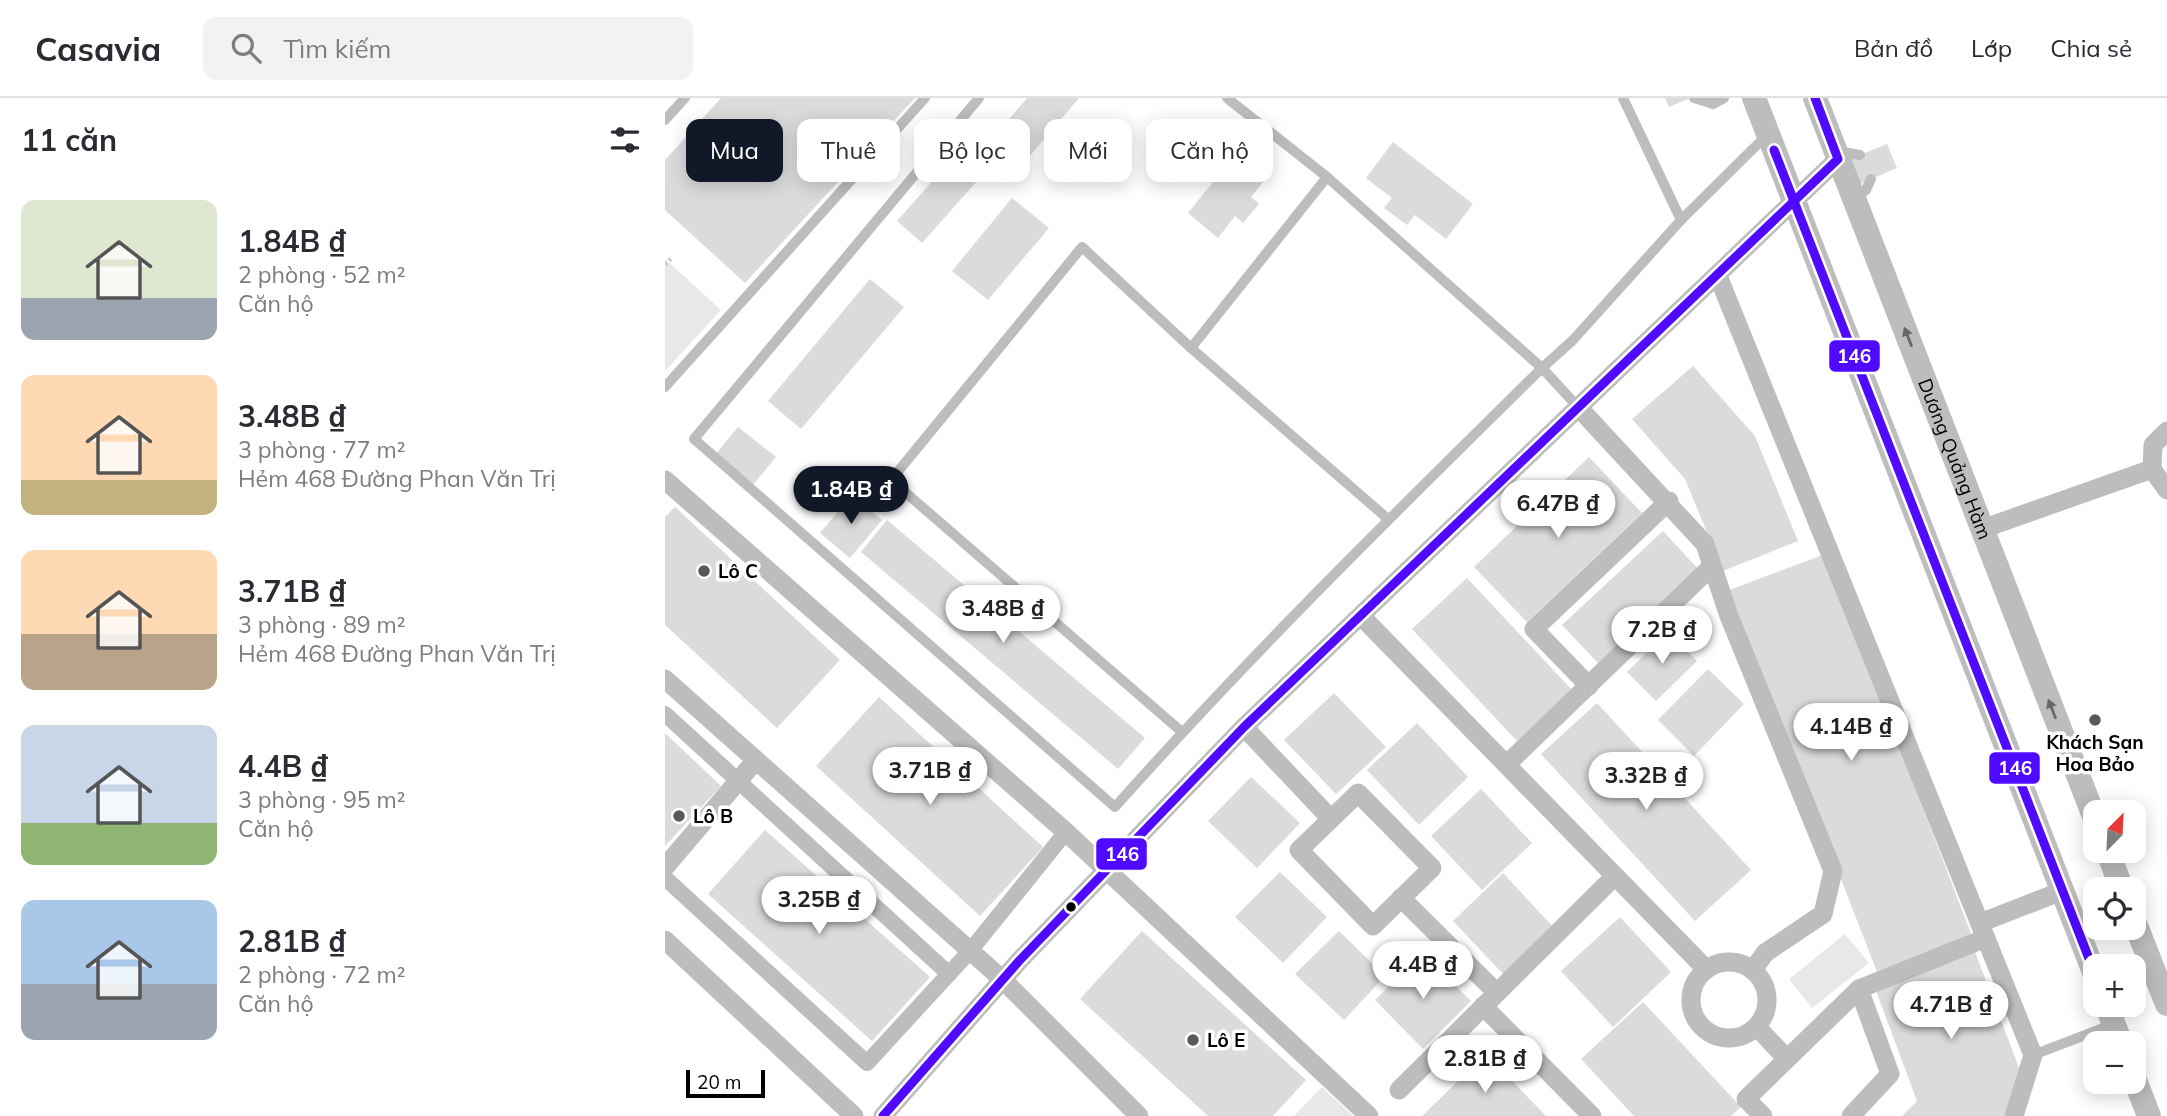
<!DOCTYPE html>
<html lang="vi">
<head>
<meta charset="utf-8">
<style>
	body { margin:0; font-family:Mulish,sans-serif; background:#f2f2f3; color:#2b2b33; height:100vh; display:flex; flex-direction:column; font-size:26px; white-space:nowrap }
	* { box-sizing:border-box; margin:0 }
	p { font-size:23px; color:#7c7c81 }
	.icon { flex:none; width:38px; height:38px; fill:none; stroke:currentColor; stroke-width:2; stroke-linecap:round; stroke-linejoin:round }
	.map { position:relative; flex:1; overflow:hidden }
	.sheet { display:flex; flex-direction:column; background:#fff; width:665px }
	.sheet>* { flex:none }
	.hud { position:absolute; left:21px; top:21px; width:665px; height:63px; display:flex; gap:14px }
	.needle { width:46px; rotate:24deg }
	.controls { position:absolute; left:1418px; top:702px; display:grid; gap:14px }
	.controls a { display:grid; place-items:center; width:63px; height:63px; border-radius:14px; background:#fff; box-shadow:0 4px 18px #0003; font-size:35px }
	.scale { position:absolute; left:21px; bottom:18px; width:79px; box-sizing:border-box; padding-left:7px; border:4px solid #000; border-top:0; font-size:19px; line-height:24px; white-space:nowrap; color:#000; -webkit-text-stroke:5px #fff; paint-order:stroke }
	.price { position:absolute; translate:-50% -60px; padding:0 16px; border-radius:24px; background:#fff; color:#222; font-size:23px; line-height:46px; filter:drop-shadow(0 2px 4px #0008) }
	.price::after { content:''; position:absolute; left:50%; top:42px; width:21px; height:16px; margin-left:-10px; background:inherit; clip-path:polygon(0 0,100% 0,50% 100%) }
	.price.on { background:#111827; color:#fff }
	ul { padding:0; list-style:none }
	li { display:flex; align-items:center; gap:21px; height:175px; padding:0 21px }
	li span { display:grid; place-items:center; flex:none; width:196px; height:140px; border-radius:14px; color:#555 }
	li>.icon { margin-inline-start:auto }
	span .icon { width:84px; height:84px; fill:#fffc; stroke-width:1 }
	li b { font-size:30px }
	h2 { display:flex; justify-content:space-between; align-items:center; height:84px; padding:0 21px; font-size:30px }
	.chip { padding:0 24px; border-radius:14px; background:#fff; box-shadow:0 4px 18px #0003; font-size:24px; line-height:63px }
	.chip.on { background:#111827; color:#fff }
	header { display:flex; align-items:center; gap:42px; box-sizing:border-box; height:98px; padding:0 35px; background:#fff; border-bottom:2px solid #e1e1e2 }
	header strong { font-size:33px }
	nav { display:flex; gap:38px; margin-inline-start:auto; font-size:24px }
	.search { width:490px; height:63px; background:#f2f2f3; display:flex; align-items:center; gap:18px; box-sizing:border-box; padding:0 24px; border-radius:14px; color:#7c7c81; font-size:26px }
	main { display:flex; flex:1; min-height:0 }
	.map>svg:first-child { display:block }
	.green { fill:#e8e8e8 }
	.building { fill:#dbdbdb }
	.lines { fill:none; stroke-linecap:round; stroke-linejoin:round }
	.path { stroke:#c2c2c2; stroke-width:4.5; stroke-dasharray:2 3.5; stroke-linecap:butt }
	.service { stroke:#bdbdbd; stroke-width:10 }
	.pedestrian { stroke:#bdbdbd; stroke-width:16 }
	.minor { stroke:#bdbdbd; stroke-width:19 }
	.tertiary { stroke:#bdbdbd; stroke-width:24 }
	.bus-1-casing { stroke:#fff; stroke-width:14 }
	.bus-1 { stroke:#4f0aff; stroke-width:9 }
	.oneway { fill:#686868 }
	.poi-dot { fill:#595959; stroke:#fff; stroke-width:2.5 }
	.bus-dot { fill:#000; stroke:#fff; stroke-width:2.5 }
	.labels { text-anchor:middle; stroke-width:7; stroke-linejoin:round; paint-order:stroke }
	.street-label { font-size:19px; fill:#000; stroke:#fff }
	.poi-label { font-size:19px; font-weight:bold; fill:#000; stroke:#fff; text-anchor:start }
	.line-badge { stroke:#fff; stroke-width:2.5 }
	.badge-label { font-size:19px; text-anchor:middle; font-weight:bold; fill:#fff }
</style>
</head>
<body>
<header>
<strong>Casavia</strong>
<div class="search"><svg class="icon" aria-label="search" viewBox="0 0 24 24"><circle cx="10" cy="10" r="6"/><path d="M15 15l6 6"/></svg>Tìm kiếm</div>
<nav><a>Bản đồ</a><a>Lớp</a><a>Chia sẻ</a></nav>
</header>
<main>
<section class="sheet">
<h2>11 căn<svg class="icon" aria-label="filters" viewBox="0 0 24 24"><path d="M4 7h16M4 17h16"/><circle cx="9" cy="7" r="2"/><circle cx="15" cy="17" r="2"/></svg></h2>
<ul>
<li><span style="background:linear-gradient(#dfe7d0 70%,#9aa5b1 0)"><svg class="icon" aria-label="home" viewBox="0 0 24 24"><path d="M3 11l9-7 9 7M6 9v11h12V9"/></svg></span><div><b>1.84B ₫</b><p>2 phòng · 52 m²</p><p>Căn hộ</p></div></li>
<li><span style="background:linear-gradient(#ffd9b3 75%,#c2b280 0)"><svg class="icon" aria-label="home" viewBox="0 0 24 24"><path d="M3 11l9-7 9 7M6 9v11h12V9"/></svg></span><div><b>3.48B ₫</b><p>3 phòng · 77 m²</p><p>Hẻm 468 Đường Phan Văn Trị</p></div></li>
<li><span style="background:linear-gradient(#ffd9b3 60%,#b9a48a 0)"><svg class="icon" aria-label="home" viewBox="0 0 24 24"><path d="M3 11l9-7 9 7M6 9v11h12V9"/></svg></span><div><b>3.71B ₫</b><p>3 phòng · 89 m²</p><p>Hẻm 468 Đường Phan Văn Trị</p></div></li>
<li><span style="background:linear-gradient(#c9d6e8 70%,#8fb573 0)"><svg class="icon" aria-label="home" viewBox="0 0 24 24"><path d="M3 11l9-7 9 7M6 9v11h12V9"/></svg></span><div><b>4.4B ₫</b><p>3 phòng · 95 m²</p><p>Căn hộ</p></div></li>
<li><span style="background:linear-gradient(#a9c7e8 60%,#9aa5b1 0)"><svg class="icon" aria-label="home" viewBox="0 0 24 24"><path d="M3 11l9-7 9 7M6 9v11h12V9"/></svg></span><div><b>2.81B ₫</b><p>2 phòng · 72 m²</p><p>Căn hộ</p></div></li>
</ul>
</section>
<div class="map">
<svg width="1502" height="1018" viewBox="0 0 1502 1018">
	<rect width="100%" height="100%" fill="#fff"/>
	<g class="green">
		<polygon points="0,161 56,212 0,273"/>
		<polygon points="1180,836 1204,865 1147,910 1124,881"/>
		<polygon points="657,989 688,1018 629,1018"/>
	</g>
	<g class="building">
		<polygon points="56,0 250,0 80,185 0,112 0,62"/>
		<polygon points="362,0 414,0 353,72 323,46"/>
		<polygon points="1000,0 1025,0 1004,9"/>
		<polygon points="728,44 808,106 781,141 750,117 742,127 719,110 727,100 701,80"/>
		<polygon points="1222,46 1232,70 1195,86 1185,61"/>
		<polygon points="295,52 320,74 257,145 232,123"/>
		<polygon points="574,52 604,77 586,99 594,106 578,125 570,118 553,140 523,115"/>
		<polygon points="347,100 384,130 323,202 287,173"/>
		<polygon points="205,181 239,209 136,331 103,303"/>
		<polygon points="1028,268 1090,338 1133,443 1058,473 1020,381 967,321"/>
		<polygon points="73,329 111,359 88,387 50,357"/>
		<polygon points="924,359 977,415 862,524 809,469"/>
		<polygon points="187,397 217,422 185,460 155,435"/>
		<polygon points="10,409 175,562 112,630 0,527 0,419"/>
		<polygon points="222,422 480,640 453,671 196,454"/>
		<polygon points="998,433 1033,471 933,565 897,527"/>
		<polygon points="1160,456 1307,838 1212,874 1064,492"/>
		<polygon points="802,480 907,592 852,643 747,531"/>
		<polygon points="1003,534 1032,563 991,603 962,574"/>
		<polygon points="1043,571 1079,606 1029,658 993,622"/>
		<polygon points="669,595 721,649 671,696 619,642"/>
		<polygon points="214,599 378,749 315,818 151,668"/>
		<polygon points="932,605 1086,772 1030,823 876,656"/>
		<polygon points="752,625 803,679 754,727 702,672"/>
		<polygon points="0,635 56,688 0,748"/>
		<polygon points="586,679 635,725 592,770 543,723"/>
		<polygon points="816,691 867,745 817,792 766,738"/>
		<polygon points="100,732 265,879 207,943 43,796"/>
		<polygon points="615,774 662,819 618,865 570,819"/>
		<polygon points="838,775 889,830 839,877 788,823"/>
		<polygon points="955,819 1006,874 948,929 896,873"/>
		<polygon points="477,833 641,982 608,1018 543,1018 415,901"/>
		<polygon points="674,833 720,878 679,922 630,876"/>
		<polygon points="1310,854 1354,970 1340,1018 1237,1018 1252,1003 1210,890"/>
		<polygon points="758,855 806,903 758,951 710,902"/>
		<polygon points="978,904 1076,1009 1066,1018 969,1018 916,961"/>
		<polygon points="821,956 881,1018 757,1018"/>
	</g>
	<g class="lines">
		<polyline class="path" points="0,166 8,159"/>
		<g class="service">
			<path d="M314,0L29,341L450,709C586,556 732,413 877,270L914,310"/>
			<polyline points="562,0 662,79 877,270 908,242 1016,122 1101,38"/>
			<polyline points="958,0 1016,122"/>
			<polyline points="1029,0 1048,6 1059,0"/>
			<polyline points="0,22 20,0"/>
			<polyline points="1172,53 1195,57"/>
			<polyline points="1189,101 1201,92 1206,81"/>
			<polyline points="526,250 662,79"/>
			<polyline points="0,289 260,0"/>
			<polyline points="517,634 226,382 417,149 526,250 723,421"/>
			<polyline points="1368,957 1449,926"/>
		</g>
		<g class="pedestrian">
			<polyline points="0,616 284,876"/>
			<polyline points="0,780 202,965 305,853 401,734"/>
		</g>
		<g class="minor">
			<polyline points="1053,178 1368,957 1349,1018"/>
			<polyline points="914,310 1040,446 1064,518 1168,773 1158,816 1100,855 1088,872"/>
			<polyline points="1487,371 1488,347 1502,333"/>
			<polyline points="0,382 401,734 704,1018"/>
			<polyline points="1317,431 1487,371 1502,392"/>
			<polyline points="696,518 1041,871"/>
			<polyline points="0,581 338,882 474,1018"/>
			<polyline points="924,588 869,531 1004,403"/>
			<polyline points="579,629 666,721"/>
			<polyline points="842,666 1046,469"/>
			<polygon points="693,695 767,770 708,828 634,752"/>
			<polyline points="0,769 91,662"/>
			<polyline points="736,800 832,895"/>
			<polyline points="1315,825 1397,793"/>
			<polyline points="0,842 189,1018"/>
			<circle cx="1064" cy="902" r="38"/>
			<polyline points="818,908 927,1018"/>
			<polyline points="1092,929 1122,961"/>
			<polyline points="734,992 950,778"/>
			<polyline points="218,1018 354,863 579,629 1173,61"/>
			<polyline points="1098,1018 1081,1001 1194,891 1321,840"/>
			<polyline points="1186,1018 1225,976 1194,891"/>
		</g>
		<g class="tertiary">
			<polyline points="1089,0 1430,877"/>
			<path id="s1" d="M1150,0L1430,721"/>
			<polyline points="1442,752 1457,791"/>
			<polyline points="1468,820 1502,906"/>
			<polyline points="1441,906 1456,945"/>
			<polyline points="1468,977 1484,1018"/>
		</g>
		<g class="bus-1-casing">
			<g id="bus-1">
				<polyline points="1109,52 1430,876"/>
				<polyline points="218,1018 354,863 579,629 1173,61 1150,0"/>
			</g>
		</g>
		<use href="#bus-1" class="bus-1"/>
	</g>
	<defs><path id="oneway-solid" d="M-6-.8H1V-3.2L6.5 0L1 3.2V.8H-6Z" transform="scale(1.75)"/></defs>
	<g class="oneway">
		<use href="#oneway-solid" transform="translate(1243 239) rotate(-111)"/>
		<use href="#oneway-solid" transform="translate(1387 611) rotate(-111)"/>
	</g>
	<g class="poi-dot">
		<circle cx="39" cy="473" r="7"/>
		<circle cx="1430" cy="622" r="7"/>
		<circle cx="14" cy="718" r="7"/>
		<circle cx="528" cy="942" r="7"/>
	</g>
	<circle class="bus-dot" cx="406" cy="809" r="6"/>
	<g class="labels">
		<g class="street-label">
			<text dy="7" stroke="none"><textPath href="#s1" startOffset="387">Dương Quảng Hàm</textPath></text>
		</g>
		<g class="poi-label">
			<text x="53" y="480">Lô C</text>
			<text x="1430" y="651" text-anchor="middle">Khách Sạn<tspan x="1430" dy="22">Hoa Bảo</tspan></text>
			<text x="28" y="725">Lô B</text>
			<text x="542" y="949">Lô E</text>
		</g>
	</g>
	<g class="line-badge">
		<rect x="1163" y="241" width="53" height="34" rx="7" fill="#4f0aff"/>
		<rect x="1323" y="653" width="53" height="34" rx="7" fill="#4f0aff"/>
		<rect x="430" y="739" width="53" height="34" rx="7" fill="#4f0aff"/>
	</g>
	<g class="badge-label">
		<text x="1189" y="265">146</text>
		<text x="1350" y="677">146</text>
		<text x="457" y="763">146</text>
	</g>
</svg>
<div class="controls">
<a><svg class="needle" viewBox="-14 -14 28 28"><path d="M0-13l5 13h-10z" fill="#e53935"/><path d="M0 13l5-13h-10z" fill="#7c7c81"/></svg></a>
<a><svg class="icon" aria-label="locate" viewBox="0 0 24 24"><circle cx="12" cy="12" r="6"/><path d="M12 2v4M12 18v4M2 12h4M18 12h4"/></svg></a>
<a>+</a>
<a>−</a>
</div>
<div class="scale">20 m</div>
<b class="price on" style="left:186px;top:428px">1.84B ₫</b>
<b class="price" style="left:893px;top:442px">6.47B ₫</b>
<b class="price" style="left:338px;top:547px">3.48B ₫</b>
<b class="price" style="left:997px;top:568px">7.2B ₫</b>
<b class="price" style="left:1186px;top:665px">4.14B ₫</b>
<b class="price" style="left:265px;top:709px">3.71B ₫</b>
<b class="price" style="left:981px;top:714px">3.32B ₫</b>
<b class="price" style="left:154px;top:838px">3.25B ₫</b>
<b class="price" style="left:758px;top:903px">4.4B ₫</b>
<b class="price" style="left:1286px;top:943px">4.71B ₫</b>
<b class="price" style="left:820px;top:997px">2.81B ₫</b>
<div class="hud">
<a class="chip on">Mua</a>
<a class="chip">Thuê</a>
<a class="chip">Bộ lọc</a>
<a class="chip">Mới</a>
<a class="chip">Căn hộ</a>
</div>
</div>
</main>
</body>
</html>
